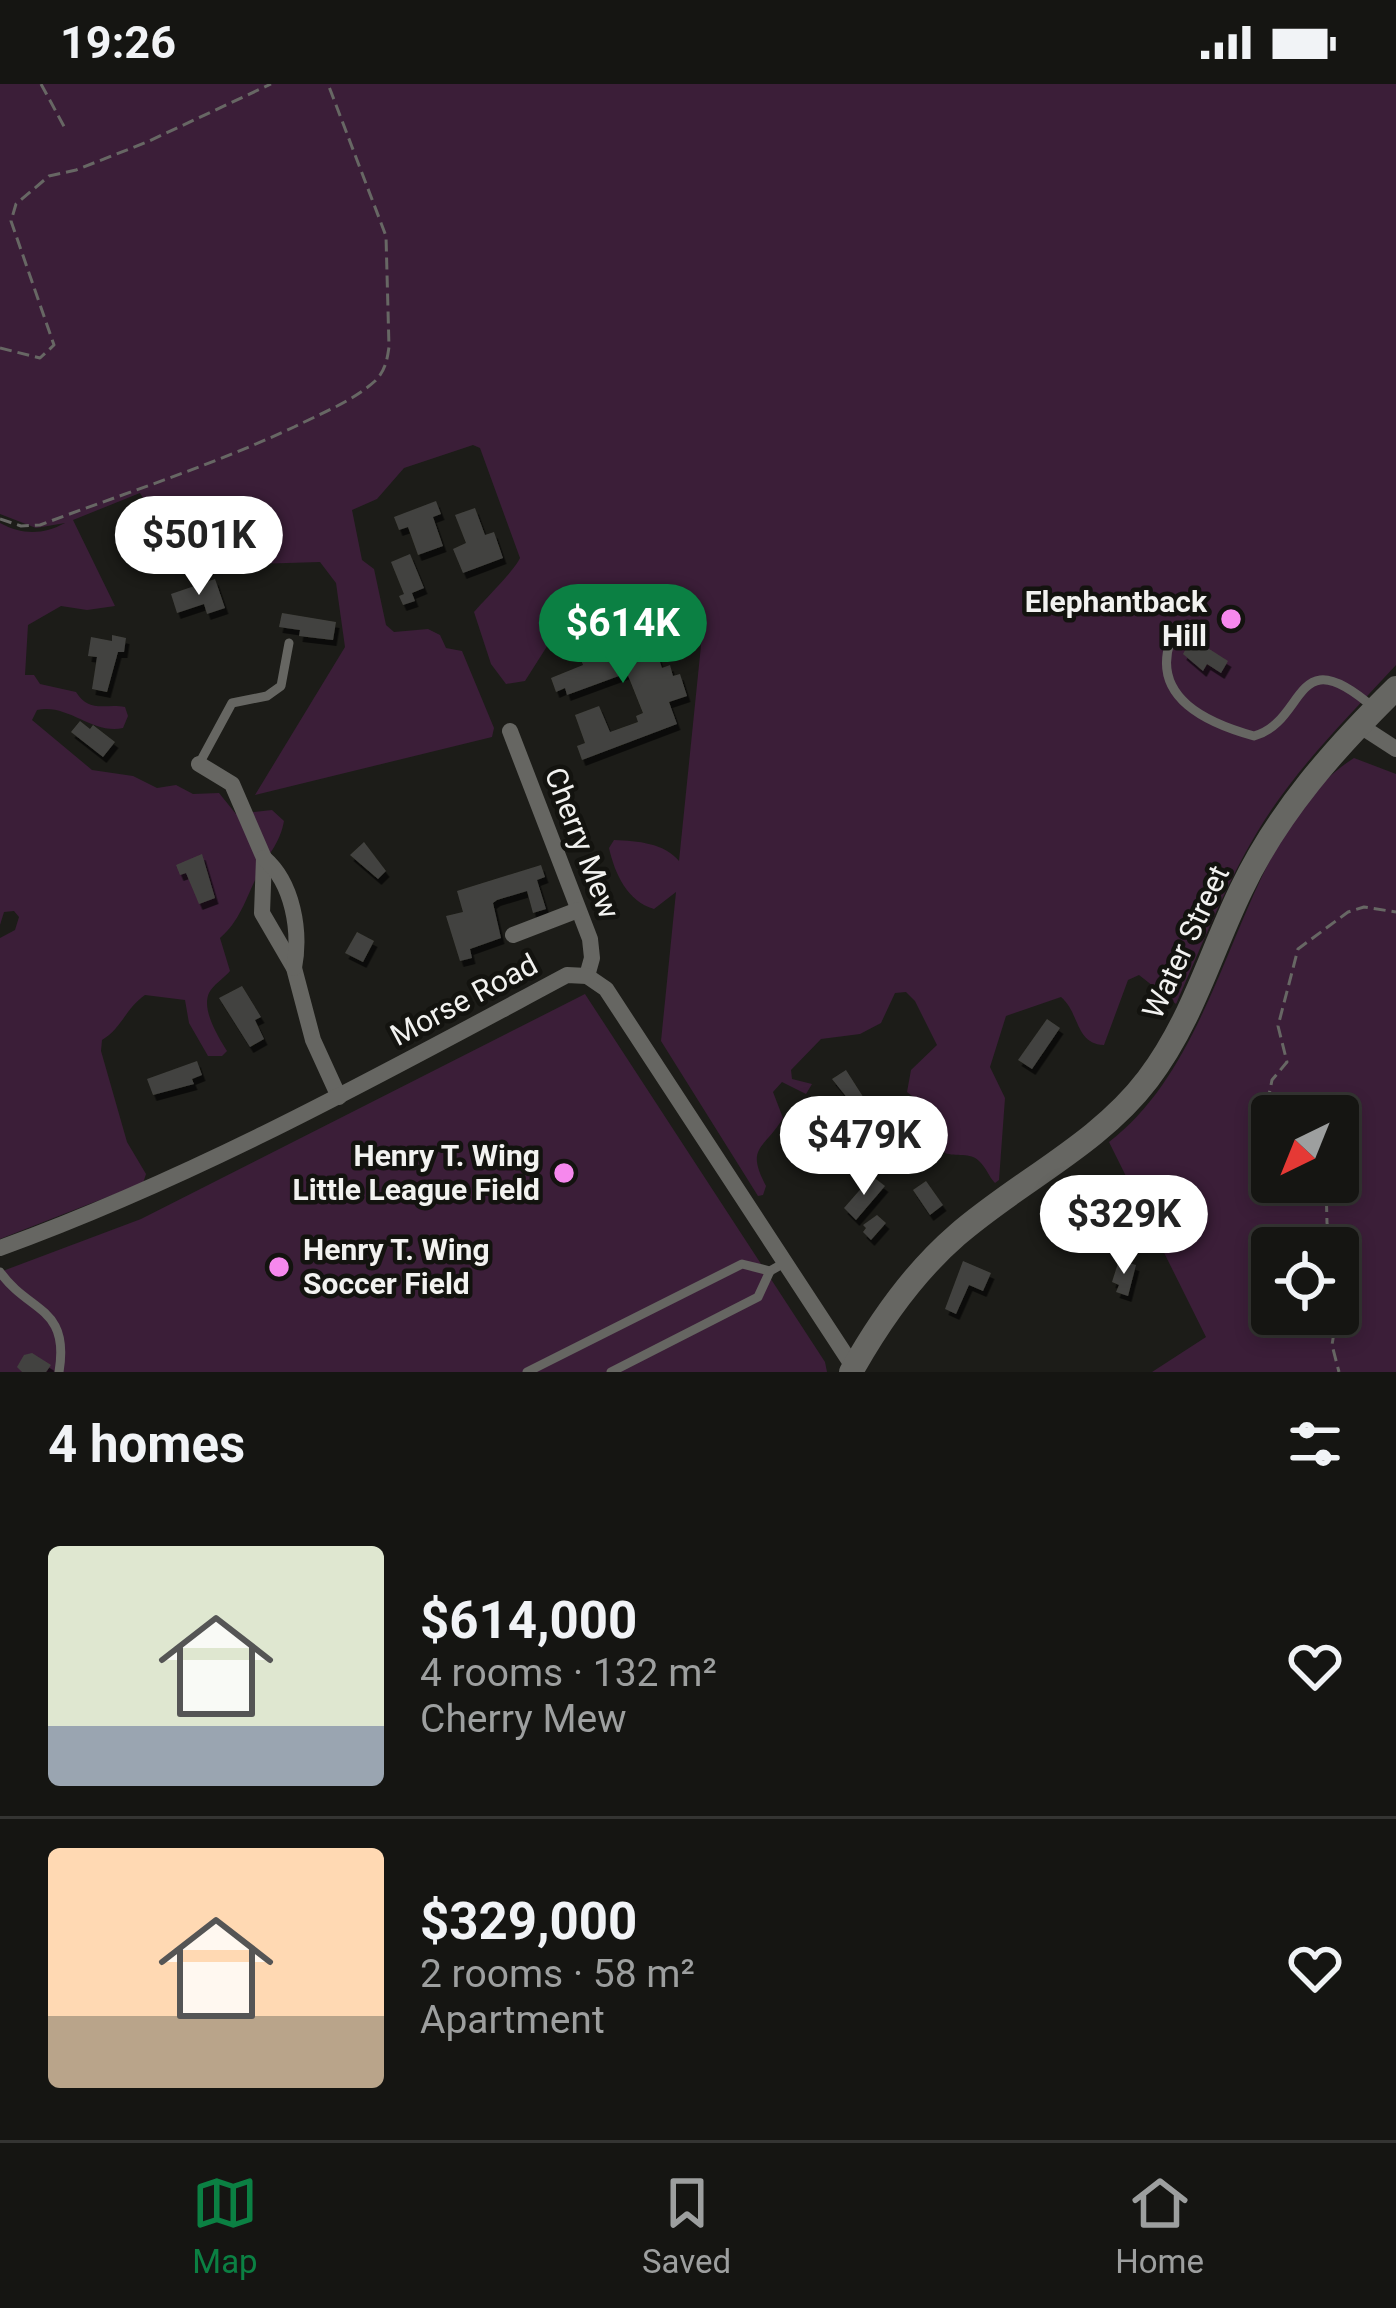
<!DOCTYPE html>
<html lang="en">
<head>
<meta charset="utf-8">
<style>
	body { margin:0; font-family:Roboto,sans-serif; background:#1e1e1b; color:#f1f3f6; height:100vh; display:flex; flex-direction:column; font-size:45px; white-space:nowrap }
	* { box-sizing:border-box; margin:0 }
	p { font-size:39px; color:#9d9f9f }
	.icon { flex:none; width:66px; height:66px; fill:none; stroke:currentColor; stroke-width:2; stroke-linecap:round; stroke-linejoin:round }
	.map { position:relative; height:1288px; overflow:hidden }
	.drawer { display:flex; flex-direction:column; background:#151512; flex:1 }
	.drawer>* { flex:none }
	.needle { width:78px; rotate:223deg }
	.fabs { position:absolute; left:1251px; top:1011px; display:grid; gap:24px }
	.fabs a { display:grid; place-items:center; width:108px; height:108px; border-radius:12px; background:#151512; box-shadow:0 6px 18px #0003,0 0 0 3px #343432; font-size:60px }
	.price { position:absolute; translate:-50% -102px; padding:0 27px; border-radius:42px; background:#fff; color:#222; font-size:39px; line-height:78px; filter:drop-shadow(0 3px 6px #0008) }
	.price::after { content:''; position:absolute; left:50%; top:72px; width:36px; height:27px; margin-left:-18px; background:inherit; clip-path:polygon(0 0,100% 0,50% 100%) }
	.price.selected { background:#0b8043; color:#fff }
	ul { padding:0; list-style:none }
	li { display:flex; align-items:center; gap:36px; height:300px; padding:0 48px }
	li+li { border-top:3px solid #343432 }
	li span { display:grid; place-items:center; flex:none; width:336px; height:240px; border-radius:12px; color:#555 }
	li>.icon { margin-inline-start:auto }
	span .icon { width:144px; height:144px; fill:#fffc; stroke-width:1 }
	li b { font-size:51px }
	h2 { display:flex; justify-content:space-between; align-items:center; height:144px; padding:0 48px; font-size:51px }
	.status { display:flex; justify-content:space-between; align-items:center; height:84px; padding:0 60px; background:#151512; direction:ltr }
	.status svg { height:33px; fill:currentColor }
	.dock { display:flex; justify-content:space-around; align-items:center; height:168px; border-top:3px solid #343432; background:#151512; font-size:33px; color:#9d9f9f }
	.dock a { display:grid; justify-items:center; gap:6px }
	.dock .selected { color:#0b8043 }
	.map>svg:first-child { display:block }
	.green { fill:#3b1e38; fill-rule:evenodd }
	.building { fill:#43433f; filter:url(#shadow) }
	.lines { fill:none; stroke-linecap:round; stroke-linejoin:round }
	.path { stroke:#676764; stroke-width:3; stroke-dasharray:12 6; stroke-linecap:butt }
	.lane { stroke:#666662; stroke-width:9 }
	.street { stroke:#666662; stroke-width:16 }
	.secondary { stroke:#666662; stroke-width:24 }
	.poi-dot { fill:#f688ed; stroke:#13130f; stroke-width:4.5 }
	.labels { text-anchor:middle; stroke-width:9; stroke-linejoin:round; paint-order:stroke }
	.poi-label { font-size:30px; font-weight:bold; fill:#f2f2f0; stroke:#13130f; text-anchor:end }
	.street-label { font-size:30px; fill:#f2f2f0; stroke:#13130f }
</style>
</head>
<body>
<div class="status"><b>19:26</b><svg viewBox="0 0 49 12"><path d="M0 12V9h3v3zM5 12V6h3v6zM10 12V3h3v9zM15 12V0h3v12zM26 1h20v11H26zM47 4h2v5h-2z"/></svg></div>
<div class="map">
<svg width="1396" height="1288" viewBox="0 0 1396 1288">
	<defs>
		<filter id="shadow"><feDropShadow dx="3.5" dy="6" stdDeviation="0" flood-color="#0009"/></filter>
	</defs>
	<rect width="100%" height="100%" fill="#1c1c18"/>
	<g class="green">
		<path d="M0,0H1396V581C1350,631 1301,679 1264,737C1228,794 1203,859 1176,920L1139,891L1128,896L1104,961C1075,960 1080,929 1061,913L1006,932L990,983L1005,1014L999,1096L995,1099C989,1093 986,1083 979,1077C971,1068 955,1073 945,1069L931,1046L921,1052L914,1082L904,1083L894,1076L892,1056L906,1035L924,1027L921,1019L907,1008L911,986L937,961L915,917L906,908L895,909L881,939L860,950L821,955L791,986L792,995L812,1000L806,1010L782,998L773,1008L783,1034C764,1066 745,1062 766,1102L763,1111L758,1112L661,957L676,808L654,825C627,817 615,790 609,764L614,756C638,757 664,759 679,777L703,542L698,537L639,525L567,540L551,556L525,597L506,600L491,580L474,528C484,516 515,486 520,474L480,364L473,361L404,384L377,415L352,426L362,476L374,485L386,541L394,548L428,545L440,551L446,564L462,567L494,644L492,653L255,711L345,563L336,499L320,478L188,482L181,478L140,409L73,436L115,522L87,526L61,522L28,541L25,591H34L40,600L76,608C90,630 105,619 125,623L128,632L123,644C93,651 68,619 37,626L32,636L92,686L133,692L157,704L176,701L193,710L219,709L236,730L272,726L284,737C280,759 269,769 259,788C247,811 241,836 220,854L230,887C224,894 213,901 209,909C201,926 219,954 227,967L222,972H208L189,939L185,916L145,911C126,924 121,945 102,956L101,967L127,1058L146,1090L143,1099L0,1155V854L15,846L19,833L14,827L4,828L0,841V439C22,451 43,451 65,439L36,444L0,430Z"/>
		<path d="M1354,674L1396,690V1288H1152L1206,1253L1109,1058C1231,965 1236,748 1354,674ZM1272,1032H1338V1098H1272ZM1272,1164H1338V1230H1272Z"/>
		<polygon points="585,910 825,1278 827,1288 0,1288 0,1188 141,1135"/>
	</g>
	<g class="building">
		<polygon points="436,417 441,430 433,433 443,462 418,471 408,443 399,446 394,433"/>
		<polygon points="475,424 485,451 494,448 503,474 463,489 453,465 466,459 455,431"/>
		<polygon points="410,470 424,504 412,509 415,517 403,521 399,512 404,510 391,478"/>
		<polygon points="215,495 225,524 207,530 204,520 177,529 171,510"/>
		<polygon points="282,529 336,538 333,556 299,552 300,546 279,543"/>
		<polygon points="646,536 662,584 670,581 673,592 680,590 687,612 669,618 677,640 582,676 577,662 585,659 575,631 599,622 610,648 638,638 636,632 643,629 627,589 567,611 565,604 556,608 551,594 583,581 575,560"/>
		<polygon points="112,551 126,554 124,568 118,568 107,608 92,605 97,573 88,572 91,553 112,557"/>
		<polygon points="1192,554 1228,577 1221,589 1207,580 1203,587 1183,570"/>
		<polygon points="80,637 90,645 93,641 115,658 103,673 71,648"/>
		<polygon points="364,758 386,787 378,795 350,771"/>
		<polygon points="202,770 215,814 199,820 186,789 180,791 176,781"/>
		<polygon points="541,781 545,793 537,796 546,825 533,829 527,807 497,816 493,819 501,854 470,865 472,874 460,877 446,832 463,828 457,807"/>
		<polygon points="357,848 374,857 363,878 345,869"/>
		<polygon points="242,902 261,933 255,936 264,955 250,963 219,914"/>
		<polygon points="1047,935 1060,944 1032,985 1018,976"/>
		<polygon points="197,977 202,991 192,995 194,1000 153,1011 147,995"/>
		<polygon points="846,986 867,1019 857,1026 832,995"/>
		<polygon points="872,1092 885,1102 856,1136 844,1124"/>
		<polygon points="926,1097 943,1121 930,1131 913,1106"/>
		<polygon points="877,1131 886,1139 871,1156 863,1148 866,1144 863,1141"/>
		<polygon points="1119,1176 1136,1181 1128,1212 1116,1208 1119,1201 1112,1198"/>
		<polygon points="963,1177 991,1189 983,1207 969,1201 956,1230 945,1225"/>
		<polygon points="32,1269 51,1281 46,1288 22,1288 17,1283 24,1271"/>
	</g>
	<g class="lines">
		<g class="path">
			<polyline points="41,0 66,46"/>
			<polyline points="0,264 40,274 54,261 11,137 16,120 49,92 76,86 147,58 271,0"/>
			<path d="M0,435L21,442L40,441C125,409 211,382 294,343C320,330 353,317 375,297C385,287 387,277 389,263L386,152L328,0"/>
			<polyline points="1284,1032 1269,1011 1272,996 1287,978 1278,942 1298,865 1348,828 1364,823 1396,828"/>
			<polyline points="1326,1098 1327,1139 1333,1164"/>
			<polyline points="1338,1176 1344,1216 1339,1227"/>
			<polyline points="1337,1230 1332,1261 1339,1288"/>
		</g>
		<g class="lane">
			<path d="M1170,558C1152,614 1207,639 1254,652C1308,637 1292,552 1375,625"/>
			<polyline points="199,680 232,619 267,612 281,602 289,559"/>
			<path d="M0,1188C29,1229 70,1222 59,1288"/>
			<polyline points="527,1288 742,1180 770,1187 786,1178"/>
			<polyline points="611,1288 758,1213 770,1187"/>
		</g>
		<g class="street">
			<polyline points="1359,641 1396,665"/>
			<polyline points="510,647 590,855 592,874 587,892"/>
			<polyline points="199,680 232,700 264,774 262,829 294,884 313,956 339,1013"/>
			<path d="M264,774C293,799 301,847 294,884"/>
			<polyline points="513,851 578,826"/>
			<path d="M0,1164C198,1092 382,990 567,891L587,892L606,905L854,1284"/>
		</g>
		<path class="secondary" d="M851,1288C879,1238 913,1189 957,1151C1019,1097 1098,1061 1148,995C1192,937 1210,870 1241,806C1278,728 1335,664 1396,604"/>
	</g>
	<g class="poi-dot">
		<circle cx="1231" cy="535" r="12"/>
		<circle cx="564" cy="1089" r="12"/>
		<circle cx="279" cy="1183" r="12"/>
	</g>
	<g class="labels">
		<g class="poi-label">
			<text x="1207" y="528">Elephantback<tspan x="1207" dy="34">Hill</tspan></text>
			<text x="540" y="1082">Henry T. Wing<tspan x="540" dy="34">Little League Field</tspan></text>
			<text x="303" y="1176" text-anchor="start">Henry T. Wing<tspan x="303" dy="34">Soccer Field</tspan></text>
		</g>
		<g class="street-label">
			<text transform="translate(582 759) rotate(69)" y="10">Cherry Mew</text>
			<text transform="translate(1186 858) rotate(-65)" y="10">Water Street</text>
			<text transform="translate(464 916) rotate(-28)" y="10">Morse Road</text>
		</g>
	</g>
</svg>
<div class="fabs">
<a><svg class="needle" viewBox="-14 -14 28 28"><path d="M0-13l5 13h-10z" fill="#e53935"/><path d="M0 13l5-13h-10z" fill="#9d9f9f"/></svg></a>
<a><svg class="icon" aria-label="locate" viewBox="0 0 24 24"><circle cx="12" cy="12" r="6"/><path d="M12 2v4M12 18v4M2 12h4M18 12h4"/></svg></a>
</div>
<b class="price" style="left:199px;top:514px">$501K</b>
<b class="price selected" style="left:623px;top:602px">$614K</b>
<b class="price" style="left:864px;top:1114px">$479K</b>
<b class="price" style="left:1124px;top:1193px">$329K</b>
</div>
<section class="drawer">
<h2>4 homes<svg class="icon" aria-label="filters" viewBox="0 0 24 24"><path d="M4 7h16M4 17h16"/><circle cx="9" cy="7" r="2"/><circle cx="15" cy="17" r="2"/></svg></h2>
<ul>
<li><span style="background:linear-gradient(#dfe7d0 75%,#9aa5b1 0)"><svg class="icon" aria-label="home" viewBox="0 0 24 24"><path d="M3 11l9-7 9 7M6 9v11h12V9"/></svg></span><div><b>$614,000</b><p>4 rooms · 132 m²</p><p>Cherry Mew</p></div><svg class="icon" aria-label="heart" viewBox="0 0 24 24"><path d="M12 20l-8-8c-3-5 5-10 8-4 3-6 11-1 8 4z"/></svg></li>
<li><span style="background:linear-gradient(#ffd9b3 70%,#b9a48a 0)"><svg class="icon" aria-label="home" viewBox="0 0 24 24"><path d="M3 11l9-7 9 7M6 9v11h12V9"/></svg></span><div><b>$329,000</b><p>2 rooms · 58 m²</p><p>Apartment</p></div><svg class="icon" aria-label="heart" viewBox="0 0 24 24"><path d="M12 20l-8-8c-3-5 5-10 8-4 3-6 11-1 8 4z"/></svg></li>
</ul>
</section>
<nav class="dock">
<a class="selected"><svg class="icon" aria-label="map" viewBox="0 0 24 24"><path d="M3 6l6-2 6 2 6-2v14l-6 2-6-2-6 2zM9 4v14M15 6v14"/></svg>Map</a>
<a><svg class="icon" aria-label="saved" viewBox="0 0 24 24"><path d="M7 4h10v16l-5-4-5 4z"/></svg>Saved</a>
<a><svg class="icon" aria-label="home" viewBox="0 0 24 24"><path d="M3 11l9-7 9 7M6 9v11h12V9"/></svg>Home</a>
</nav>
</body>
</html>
